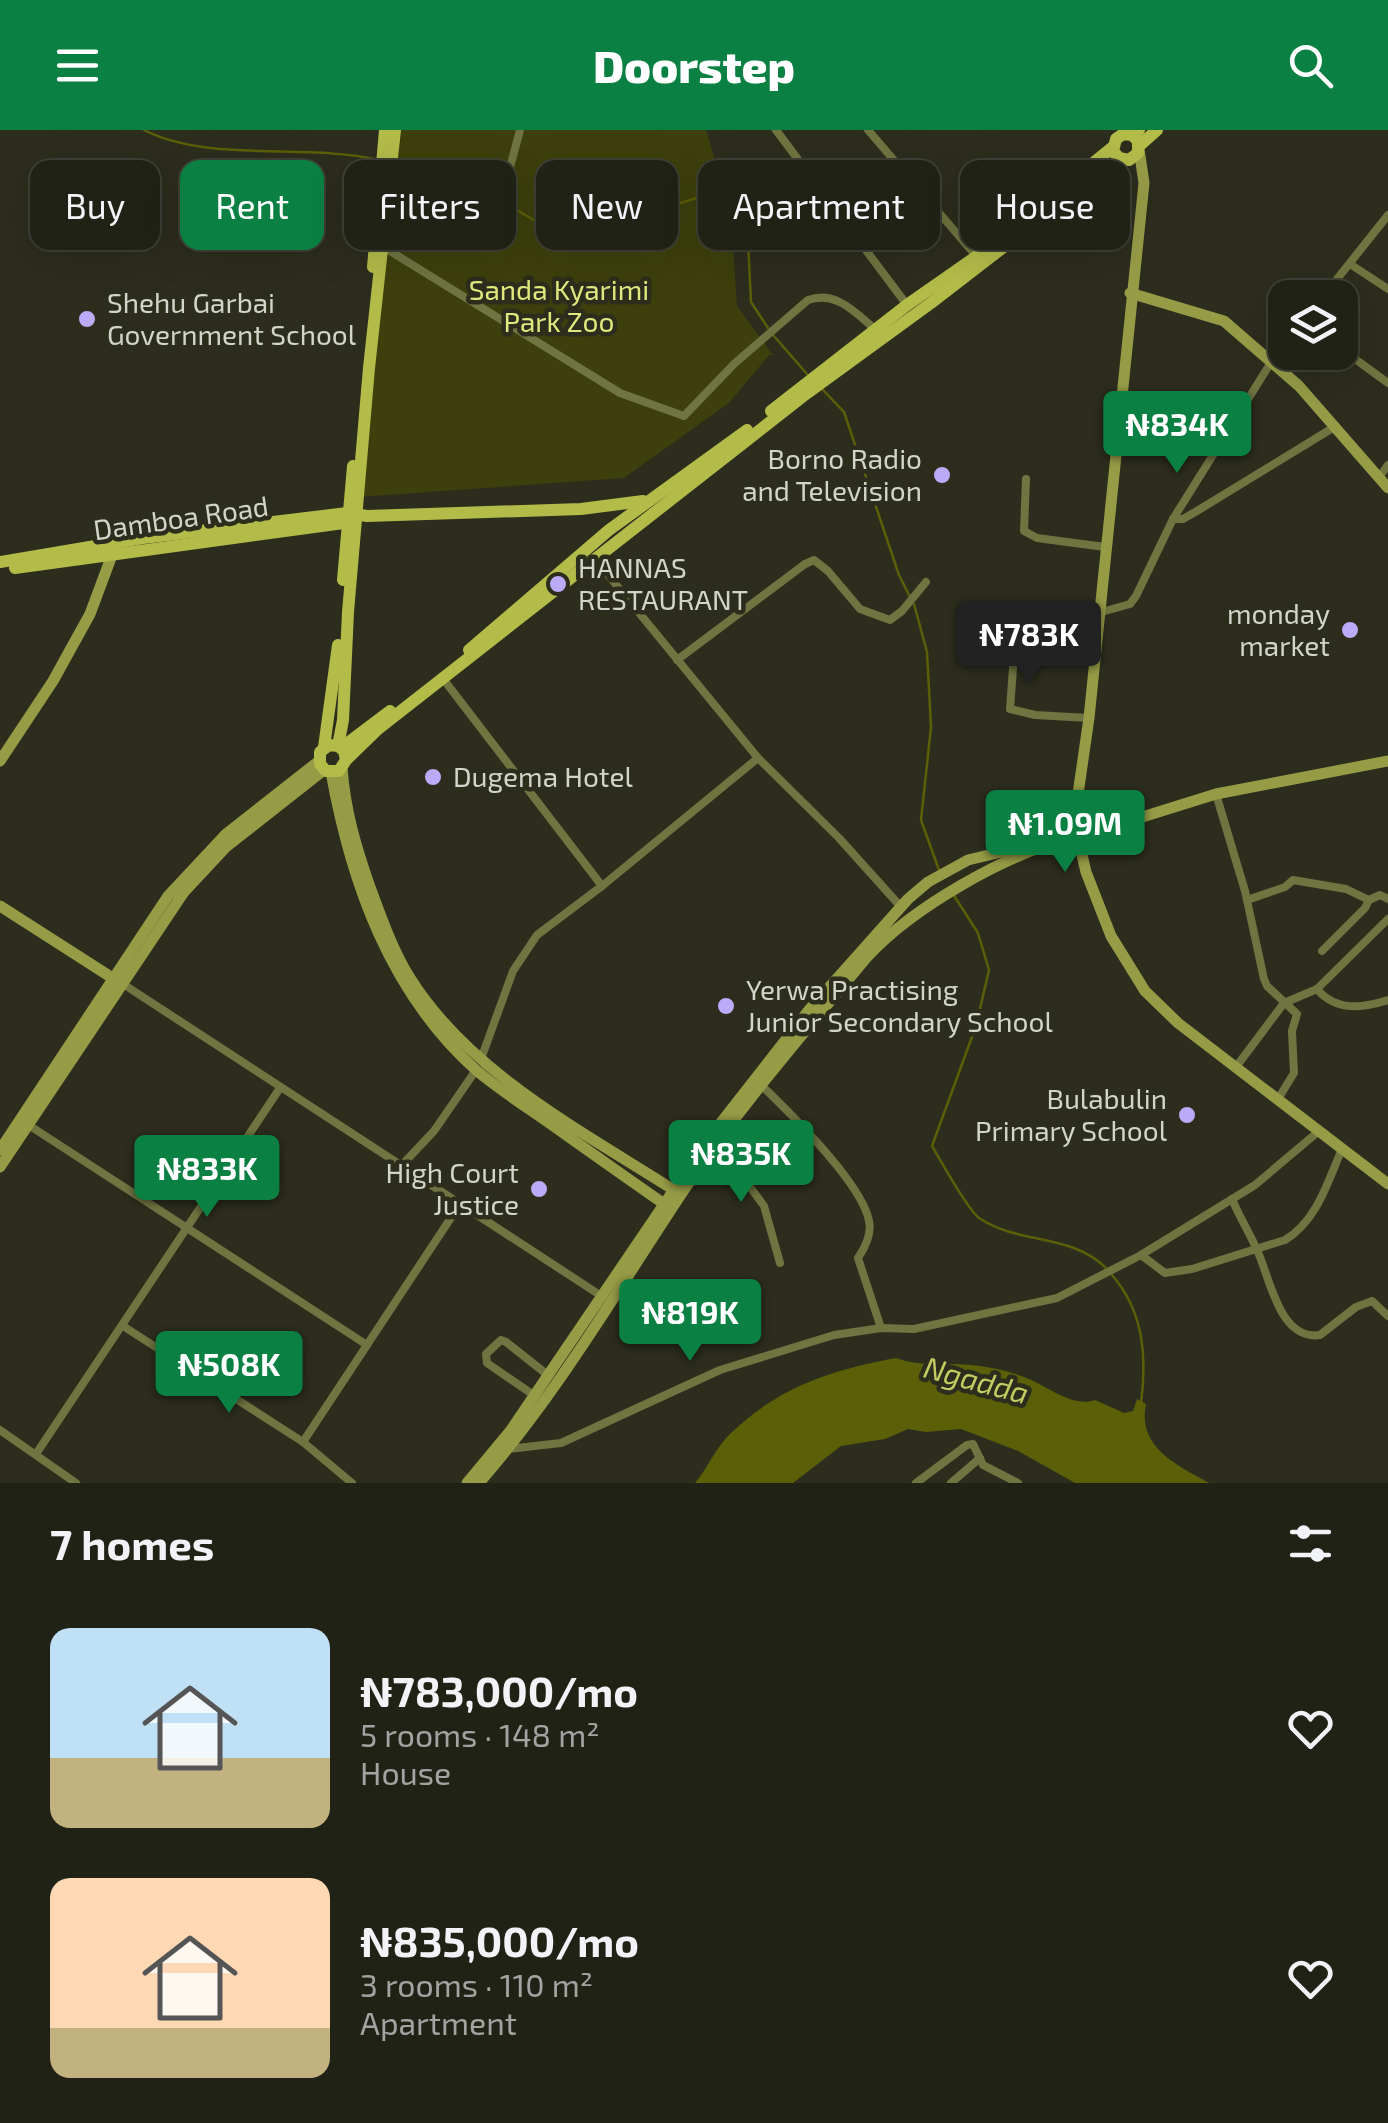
<!DOCTYPE html>
<html lang="en">
<head>
<meta charset="utf-8">
<style>
	body { margin:0; font-family:"Exo 2",sans-serif; background:#292a1f; color:#f1f3f6; height:100vh; display:flex; flex-direction:column; font-size:38px; white-space:nowrap }
	* { box-sizing:border-box; margin:0 }
	p { font-size:32px; color:#a2a4a1 }
	.icon { flex:none; width:55px; height:55px; fill:none; stroke:currentColor; stroke-width:2; stroke-linecap:round; stroke-linejoin:round }
	.map { position:relative; height:1353px; overflow:hidden }
	.side { display:flex; flex-direction:column; background:#212216; flex:1 }
	.side>* { flex:none }
	.guide { position:absolute; left:30px; top:30px; width:1330px; height:90px; display:flex; gap:20px }
	.controls { position:absolute; left:1268px; top:150px; display:grid; gap:20px }
	.controls a { display:grid; place-items:center; width:90px; height:90px; border-radius:20px; background:#212216; box-shadow:0 10px 40px #0002,0 0 0 2px #3e3f35; font-size:50px }
	.price { position:absolute; translate:-50% -85px; padding:0 22px; border-radius:10px; background:#0b8043; color:#fff; font-size:32px; line-height:65px; filter:drop-shadow(0 2px 5px #0008) }
	.price::after { content:''; position:absolute; left:50%; top:60px; width:30px; height:22px; margin-left:-15px; background:inherit; clip-path:polygon(0 0,100% 0,50% 100%) }
	.price.selected { background:#222; color:#fff }
	ul { padding:0; list-style:none }
	li { display:flex; align-items:center; gap:30px; height:250px; padding:0 50px }
	li span { display:grid; place-items:center; flex:none; width:280px; height:200px; border-radius:20px; color:#555 }
	li>.icon { margin-inline-start:auto }
	span .icon { width:120px; height:120px; fill:#fffc; stroke-width:1 }
	li b { font-size:42px }
	h2 { display:flex; justify-content:space-between; align-items:center; height:120px; padding:0 50px; font-size:42px }
	.chip { padding:0 35px; border-radius:20px; background:#212216; box-shadow:0 10px 40px #0002,0 0 0 2px #3e3f35; font-size:35px; line-height:90px }
	.chip.selected { background:#0b8043; color:#fff }
	header { display:flex; justify-content:space-between; align-items:center; height:130px; padding:0 50px; background:#0b8043; color:#fff; font-size:45px; font-weight:800 }
	.map>svg:first-child { display:block }
	.green { fill:#3d400c }
	.water { fill:#5b5f07 }
	.lines { fill:none; stroke-linecap:round; stroke-linejoin:round }
	.stream { stroke:#5b5f07; stroke-width:2.5 }
	.street { stroke:#6f7440; stroke-width:8 }
	.secondary { stroke:#969c46; stroke-width:11 }
	.primary { stroke:#b3bb49; stroke-width:12 }
	.poi-dot { fill:#b9abf7; stroke:#2c2d1d; stroke-width:4 }
	.labels { text-anchor:middle; stroke-width:9; stroke-linejoin:round; paint-order:stroke }
	.park-label { font-size:28px; fill:#e1e97e; stroke:#2c2d1d }
	.poi-label { font-size:28px; fill:#d3d5ca; stroke:#2c2d1d; text-anchor:start }
	.street-label { font-size:28px; fill:#d3d5ca; stroke:#2c2d1d }
	.water-label { font-size:30px; font-style:italic; fill:#c4cc61; stroke:#2c2d1d }
</style>
</head>
<body>
<header><svg class="icon" aria-label="menu" viewBox="0 0 24 24"><path d="M4 6h16M4 12h16M4 18h16"/></svg>Doorstep<svg class="icon" aria-label="search" viewBox="0 0 24 24"><circle cx="10" cy="10" r="6"/><path d="M15 15l6 6"/></svg></header>
<div class="map">
<svg width="1388" height="1353" viewBox="0 0 1388 1353">
	<rect width="100%" height="100%" fill="#2c2d1d"/>
	<polygon class="green" points="398,0 706,0 731,83 737,176 773,225 769,225 729,273 624,348 359,367"/>
	<path class="water" d="M896,1228C915,1235 931,1234 951,1234C977,1234 1005,1239 1029,1249C1048,1257 1074,1278 1095,1270L1124,1283L1133,1281L1137,1269L1146,1274C1137,1318 1177,1335 1209,1353H1075L1018,1321L961,1299L926,1302L908,1299L885,1309L841,1316L793,1353H695C708,1338 715,1318 731,1303C779,1257 831,1240 896,1228Z"/>
	<g class="lines">
		<g class="stream">
			<path d="M144,0C208,33 307,13 379,30"/>
			<polyline points="396,34 493,67"/>
			<polyline points="500,70 564,108 585,113 608,109 669,77 717,61 746,72 751,172 768,198"/>
			<polyline points="773,205 807,244"/>
			<polyline points="823,260 844,282 899,445 910,467"/>
			<polyline points="914,474 927,522 931,597 921,690 939,740"/>
			<path d="M953,764L978,803L989,840L976,896L932,1016C941,1031 967,1079 979,1088C1019,1115 1072,1103 1107,1139"/>
			<path d="M1112,1145C1144,1182 1147,1227 1141,1273"/>
		</g>
		<g class="street">
			<polyline points="776,0 907,175"/>
			<polyline points="868,0 977,127"/>
			<polyline points="490,84 508,45 520,0"/>
			<path d="M385,118L620,263L684,286L734,234L808,170C836,160 856,183 876,200"/>
			<polyline points="1350,134 1388,159"/>
			<polyline points="1322,168 1388,85"/>
			<polyline points="1340,218 1388,253"/>
			<polyline points="1380,346 1388,335"/>
			<polyline points="1026,349 1024,401 1037,408 1105,417"/>
			<polyline points="1173,389 1183,389 1197,381 1336,296"/>
			<polyline points="595,429 758,628 839,708 901,777"/>
			<polyline points="1017,483 1010,579 1035,585 1089,588"/>
			<polyline points="1098,483 1130,474 1136,466 1173,389 1285,210"/>
			<polyline points="677,530 805,434 814,430 828,441 860,479 890,490 902,481 926,452"/>
			<polyline points="444,550 602,756"/>
			<polyline points="1216,664 1245,761 1264,849 1267,856 1297,884 1292,901 1294,943 1278,969"/>
			<polyline points="1247,770 1285,757 1293,750 1346,759 1369,770"/>
			<polyline points="1322,821 1365,778 1369,770 1380,765 1388,769"/>
			<polyline points="123,854 603,1167"/>
			<polyline points="1317,859 1388,789"/>
			<polyline points="481,929 513,841 537,805 602,756 758,628"/>
			<path d="M1236,937L1284,873L1317,859C1336,882 1363,878 1388,870"/>
			<path d="M761,955C789,982 862,1054 869,1091C872,1103 865,1118 858,1128L881,1198"/>
			<polyline points="27,994 367,1215"/>
			<polyline points="717,1012 764,1076 780,1133"/>
			<polyline points="401,1036 434,1001 476,940"/>
			<path d="M1232,1069C1239,1086 1249,1102 1257,1120C1270,1147 1279,1211 1320,1205L1356,1177L1372,1171L1388,1186"/>
			<path d="M1141,1125L1165,1143L1192,1139L1285,1110C1317,1091 1328,1051 1342,1019"/>
			<polyline points="123,1196 303,1312 352,1353"/>
			<polyline points="535,1266 487,1233 486,1224 501,1210 506,1212 549,1246"/>
			<polyline points="0,1300 76,1353"/>
			<polyline points="303,1312 460,1074"/>
			<polyline points="508,1319 561,1313 720,1240 834,1205 881,1198 914,1199 1057,1168 1141,1125 1255,1055 1319,1001"/>
			<polyline points="36,1324 280,958"/>
			<polyline points="916,1353 967,1315 973,1314 983,1335 1018,1353"/>
			<polyline points="951,1353 980,1328"/>
		</g>
		<g class="secondary">
			<polyline points="1130,163 1224,191 1299,256 1388,358"/>
			<polyline points="0,631 53,551 90,484 115,417"/>
			<path d="M342,638C345,680 356,717 370,757C381,787 393,821 410,848C470,944 585,1003 677,1062"/>
			<path d="M331,642C351,753 390,863 476,940C497,958 522,974 545,990C586,1019 628,1049 670,1078"/>
			<circle cx="1080" cy="698" r="14"/>
			<polyline points="1075,685 1089,588 1144,53 1139,19"/>
			<polyline points="1091,690 1129,683"/>
			<polyline points="1094,702 1216,664 1388,631"/>
			<polyline points="1079,712 1086,742 1111,806 1145,861 1178,893 1388,1054"/>
			<polyline points="0,776 114,849"/>
			<polyline points="0,1020 168,766 226,704 319,631"/>
			<polyline points="0,1037 184,762 226,717 324,640"/>
			<polyline points="467,1353 511,1300 709,1008 809,880 908,769 928,752 968,730 1038,713 1067,694"/>
			<path d="M479,1353C557,1264 618,1159 684,1060C739,977 804,903 867,827C913,777 1005,725 1070,708"/>
		</g>
		<g class="primary">
			<polyline points="1132,5 1138,11 1138,23 1129,30 1119,28 1113,21 1116,9 1123,4 1132,5 1139,0"/>
			<polyline points="1139,16 1157,0"/>
			<polyline points="1022,91 1113,17"/>
			<polyline points="373,137 385,0"/>
			<polyline points="771,281 907,175 987,119"/>
			<polyline points="0,432 143,408 347,383 367,386 581,379 643,371"/>
			<polyline points="15,438 351,392"/>
			<polyline points="343,450 353,336"/>
			<polyline points="469,520 609,400 747,300"/>
			<polyline points="338,616 329,615 320,622 320,634 326,641 339,641 346,630 344,621 338,616 343,590 348,482 369,238 395,0"/>
			<polyline points="324,617 338,515"/>
			<polyline points="341,618 390,581"/>
			<polyline points="346,630 378,599 802,267 931,173 1102,41 1122,30"/>
		</g>
	</g>
	<g class="poi-dot">
		<circle cx="87" cy="189" r="10"/>
		<circle cx="942" cy="345" r="10"/>
		<circle cx="558" cy="454" r="10"/>
		<circle cx="1350" cy="500" r="10"/>
		<circle cx="433" cy="647" r="10"/>
		<circle cx="726" cy="876" r="10"/>
		<circle cx="1187" cy="985" r="10"/>
		<circle cx="539" cy="1059" r="10"/>
	</g>
	<g class="labels">
		<g class="park-label">
			<text x="559" y="170">Sanda Kyarimi<tspan x="559" dy="32">Park Zoo</tspan></text>
		</g>
		<g class="poi-label">
			<text x="107" y="183">Shehu Garbai<tspan x="107" dy="32">Government School</tspan></text>
			<text x="922" y="339" text-anchor="end">Borno Radio<tspan x="922" dy="32">and Television</tspan></text>
			<text x="578" y="448">HANNAS<tspan x="578" dy="32">RESTAURANT</tspan></text>
			<text x="1330" y="494" text-anchor="end">monday<tspan x="1330" dy="32">market</tspan></text>
			<text x="453" y="657">Dugema Hotel</text>
			<text x="746" y="870">Yerwa Practising<tspan x="746" dy="32">Junior Secondary School</tspan></text>
			<text x="1167" y="979" text-anchor="end">Bulabulin<tspan x="1167" dy="32">Primary School</tspan></text>
			<text x="519" y="1053" text-anchor="end">High Court<tspan x="519" dy="32">Justice</tspan></text>
		</g>
		<g class="street-label">
			<text transform="translate(181 388) rotate(-8)" y="10">Damboa Road</text>
		</g>
		<g class="water-label">
			<text transform="translate(976 1251) rotate(15)" y="10">Ngadda</text>
		</g>
	</g>
</svg>
<div class="controls">
<a><svg class="icon" aria-label="layers" viewBox="0 0 24 24"><path d="M12 4l9 5-9 5-9-5zM3 14l9 5 9-5"/></svg></a>
</div>
<b class="price" style="left:1177px;top:346px">₦834K</b>
<b class="price selected" style="left:1029px;top:556px">₦783K</b>
<b class="price" style="left:1065px;top:745px">₦1.09M</b>
<b class="price" style="left:741px;top:1075px">₦835K</b>
<b class="price" style="left:207px;top:1090px">₦833K</b>
<b class="price" style="left:690px;top:1234px">₦819K</b>
<b class="price" style="left:229px;top:1286px">₦508K</b>
<div class="guide">
<a class="chip">Buy</a>
<a class="chip selected">Rent</a>
<a class="chip">Filters</a>
<a class="chip">New</a>
<a class="chip">Apartment</a>
<a class="chip">House</a>
</div>
</div>
<section class="side">
<h2>7 homes<svg class="icon" aria-label="filters" viewBox="0 0 24 24"><path d="M4 7h16M4 17h16"/><circle cx="9" cy="7" r="2"/><circle cx="15" cy="17" r="2"/></svg></h2>
<ul>
<li><span style="background:linear-gradient(#bfe0f5 65%,#c2b280 0)"><svg class="icon" aria-label="home" viewBox="0 0 24 24"><path d="M3 11l9-7 9 7M6 9v11h12V9"/></svg></span><div><b>₦783,000/mo</b><p>5 rooms · 148 m²</p><p>House</p></div><svg class="icon" aria-label="heart" viewBox="0 0 24 24"><path d="M12 20l-8-8c-3-5 5-10 8-4 3-6 11-1 8 4z"/></svg></li>
<li><span style="background:linear-gradient(#ffd9b3 75%,#c2b280 0)"><svg class="icon" aria-label="home" viewBox="0 0 24 24"><path d="M3 11l9-7 9 7M6 9v11h12V9"/></svg></span><div><b>₦835,000/mo</b><p>3 rooms · 110 m²</p><p>Apartment</p></div><svg class="icon" aria-label="heart" viewBox="0 0 24 24"><path d="M12 20l-8-8c-3-5 5-10 8-4 3-6 11-1 8 4z"/></svg></li>
</ul>
</section>
</body>
</html>
